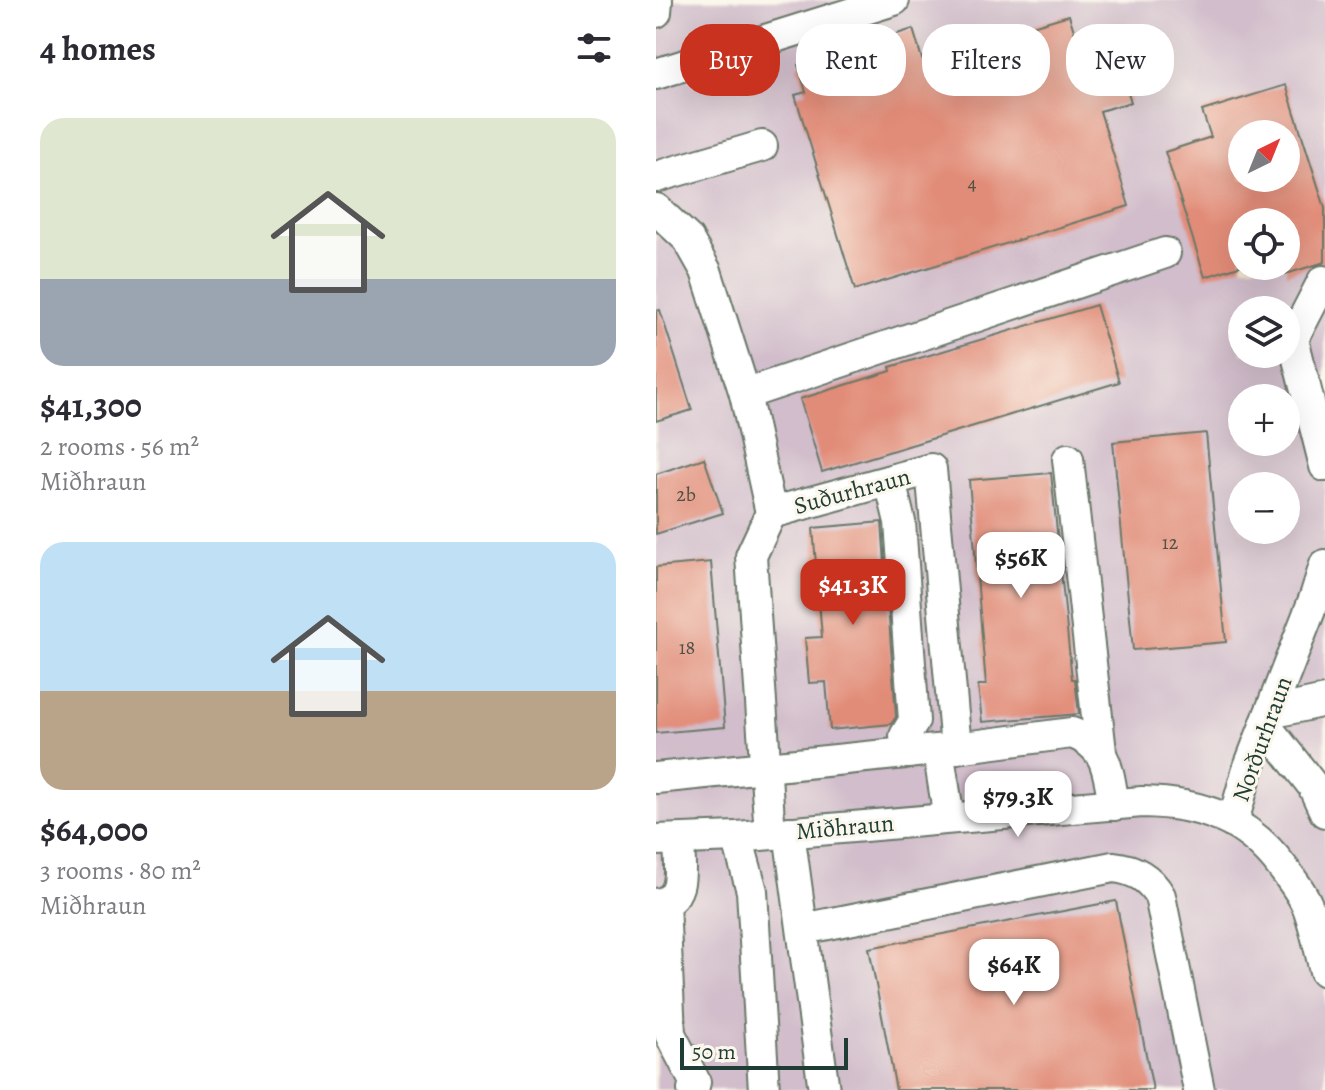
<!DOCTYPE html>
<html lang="en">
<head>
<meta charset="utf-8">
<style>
	body { margin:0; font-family:Alegreya,serif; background:#f2f2f3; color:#2b2b33; height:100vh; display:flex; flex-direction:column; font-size:30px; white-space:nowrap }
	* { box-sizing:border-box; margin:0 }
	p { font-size:26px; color:#7c7c81 }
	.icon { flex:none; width:44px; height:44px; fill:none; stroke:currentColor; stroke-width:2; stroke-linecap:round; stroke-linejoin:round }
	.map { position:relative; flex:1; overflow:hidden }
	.side { display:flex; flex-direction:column; background:#fff; width:656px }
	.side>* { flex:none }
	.banner { position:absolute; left:24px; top:24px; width:524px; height:72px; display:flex; gap:16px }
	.needle { width:52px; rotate:43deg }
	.buttons { position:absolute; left:572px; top:120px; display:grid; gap:16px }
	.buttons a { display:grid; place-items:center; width:72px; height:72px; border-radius:50%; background:#fff; box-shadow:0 8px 32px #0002; font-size:40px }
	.scale { position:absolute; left:24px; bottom:20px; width:168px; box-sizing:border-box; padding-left:8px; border:4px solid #1f3d34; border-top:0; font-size:22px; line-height:28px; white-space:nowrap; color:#1f3d34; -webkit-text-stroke:6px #fbf7ec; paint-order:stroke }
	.price { position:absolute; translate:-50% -68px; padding:0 18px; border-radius:16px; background:#fff; color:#222; font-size:26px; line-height:52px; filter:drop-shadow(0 2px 4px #0008) }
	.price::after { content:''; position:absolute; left:50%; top:48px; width:24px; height:18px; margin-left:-12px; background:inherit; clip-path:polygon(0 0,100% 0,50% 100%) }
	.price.current { background:#c8321e; color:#fff }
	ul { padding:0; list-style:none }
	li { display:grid; align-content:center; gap:16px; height:424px; padding:0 40px }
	li span { display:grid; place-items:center; height:248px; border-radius:24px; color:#555 }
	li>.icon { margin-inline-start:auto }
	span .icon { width:144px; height:144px; fill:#fffc; stroke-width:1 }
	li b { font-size:34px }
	h2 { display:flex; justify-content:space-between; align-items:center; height:96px; padding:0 40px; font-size:34px }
	.pill { padding:0 28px; border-radius:32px; background:#fff; box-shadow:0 8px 32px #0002; font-size:28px; line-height:72px }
	.pill.current { background:#c8321e; color:#fff }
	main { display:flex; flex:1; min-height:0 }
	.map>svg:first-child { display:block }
	.industrial { fill:#d1bdcb; fill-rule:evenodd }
	.building { fill:#e18c78; fill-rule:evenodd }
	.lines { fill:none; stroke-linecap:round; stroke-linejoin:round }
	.minor-casing { stroke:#6a786a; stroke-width:34 }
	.minor { stroke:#fff; stroke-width:30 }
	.labels { text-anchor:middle; stroke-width:6; stroke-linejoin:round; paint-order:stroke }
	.number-label { font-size:20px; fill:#505145 }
	.street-label { font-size:24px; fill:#1f3d34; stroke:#fbf7ec }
</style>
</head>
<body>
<main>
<section class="side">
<h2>4 homes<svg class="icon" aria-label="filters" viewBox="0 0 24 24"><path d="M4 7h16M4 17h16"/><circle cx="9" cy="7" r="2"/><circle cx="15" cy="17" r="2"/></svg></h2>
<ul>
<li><span style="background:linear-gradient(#dfe7d0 65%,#9aa5b1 0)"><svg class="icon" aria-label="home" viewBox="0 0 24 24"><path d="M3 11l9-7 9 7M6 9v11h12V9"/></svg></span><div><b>$41,300</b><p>2 rooms · 56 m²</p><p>Miðhraun</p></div></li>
<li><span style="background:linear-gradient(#bfe0f5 60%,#b9a48a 0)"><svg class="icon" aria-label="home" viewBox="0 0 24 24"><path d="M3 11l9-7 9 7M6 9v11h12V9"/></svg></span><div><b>$64,000</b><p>3 rooms · 80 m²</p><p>Miðhraun</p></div></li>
</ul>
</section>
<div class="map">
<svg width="669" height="1090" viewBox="0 0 669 1090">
	<rect width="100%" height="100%" fill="#fbf7ec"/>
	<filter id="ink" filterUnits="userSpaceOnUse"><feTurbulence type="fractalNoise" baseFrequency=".0125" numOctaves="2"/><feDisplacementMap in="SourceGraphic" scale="16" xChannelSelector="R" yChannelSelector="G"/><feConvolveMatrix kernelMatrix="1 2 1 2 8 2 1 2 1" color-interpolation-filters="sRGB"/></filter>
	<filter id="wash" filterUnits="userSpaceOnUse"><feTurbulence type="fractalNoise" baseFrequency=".006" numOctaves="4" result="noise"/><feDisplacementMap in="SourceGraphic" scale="32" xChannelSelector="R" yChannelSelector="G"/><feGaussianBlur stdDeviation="1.8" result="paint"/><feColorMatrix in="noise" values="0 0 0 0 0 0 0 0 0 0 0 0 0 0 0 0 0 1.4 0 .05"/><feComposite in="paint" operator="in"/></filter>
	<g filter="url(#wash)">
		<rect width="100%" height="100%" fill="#f5e6cf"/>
		<path class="industrial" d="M0,0H669V1090H0ZM586,134H630V178H586ZM586,222H630V266H586ZM586,310H630V354H586ZM586,398H630V442H586ZM586,486H630V530H586Z"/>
		<g id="blocks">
			<g class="building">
				<polygon points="413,15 428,63 460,54 475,102 444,111 473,206 199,290 139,95 150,92 142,65 257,29 266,59"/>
				<path d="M630,85L669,208V262L630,274V222H586V265L549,277L509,152L555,137L546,111ZM586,134H630V178H586Z"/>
				<polygon points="440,305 463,382 166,472 144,399 235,371 234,367"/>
				<polygon points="4,310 36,410 0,421 0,311"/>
				<polygon points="550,433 570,642 477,650 457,442"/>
				<polygon points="48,458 67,513 0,534 0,474"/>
				<polygon points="395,473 416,679 419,679 423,714 326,722 322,685 330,685 313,480"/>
				<polygon points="226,522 240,717 235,724 174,730 170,682 153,683 149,638 166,637 157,528"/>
				<polygon points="55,562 69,727 0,733 0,567"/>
				<polygon points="460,901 497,1090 240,1090 213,948"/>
			</g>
		</g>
	</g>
	<g filter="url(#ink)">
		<use href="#blocks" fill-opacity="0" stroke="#6a786a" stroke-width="2"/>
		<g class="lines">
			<g class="minor-casing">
				<g id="minor">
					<polyline points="0,12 1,0"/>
					<polyline points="0,74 238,0"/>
					<polyline points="0,177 106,146"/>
					<polyline points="0,209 32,239 50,271 89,394 115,513 95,556 114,834"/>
					<polyline points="667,281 637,339 669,466"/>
					<polyline points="89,394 509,253"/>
					<polyline points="412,459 445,752"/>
					<polyline points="234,481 244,522 258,721 249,736 253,753"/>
					<path d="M115,513L275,469L300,748L416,733C452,746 452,771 458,805"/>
					<polyline points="614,713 669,701"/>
					<polyline points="609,725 657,786 669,812"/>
					<polyline points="282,750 293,818"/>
					<polyline points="0,778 300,748"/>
					<polyline points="577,822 591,772 659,597 669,565"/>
					<polyline points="133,832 168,1090"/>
					<polyline points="81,837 96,891 108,1090"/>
					<path d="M0,840L81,837L486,802C545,803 591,819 627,868C637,881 648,895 653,910C660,930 664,951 669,971"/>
					<polyline points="8,903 14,1034 39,1082 37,1090"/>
					<path d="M0,904C32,900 23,865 23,841"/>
					<path d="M147,929L457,867C478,869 493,877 504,896L543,1090"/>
				</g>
			</g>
			<use href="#minor" class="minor"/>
		</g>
	</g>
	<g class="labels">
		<g class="number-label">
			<text x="316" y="190">4</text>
			<text x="30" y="501">2b</text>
			<text x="514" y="549">12</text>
			<text x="31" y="654">18</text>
		</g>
		<g class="street-label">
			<text transform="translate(196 491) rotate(-15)" y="8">Suðurhraun</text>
			<text transform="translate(606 739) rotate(-70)" y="8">Norðurhraun</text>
			<text transform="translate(189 827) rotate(-5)" y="8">Miðhraun</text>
		</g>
	</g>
</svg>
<div class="buttons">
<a><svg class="needle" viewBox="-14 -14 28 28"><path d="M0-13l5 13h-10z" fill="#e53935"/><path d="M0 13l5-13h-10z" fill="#7c7c81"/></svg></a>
<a><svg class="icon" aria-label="locate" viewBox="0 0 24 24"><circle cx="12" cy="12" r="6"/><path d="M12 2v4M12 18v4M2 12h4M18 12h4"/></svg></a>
<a><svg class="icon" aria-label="layers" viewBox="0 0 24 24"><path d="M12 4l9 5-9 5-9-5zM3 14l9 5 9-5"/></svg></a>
<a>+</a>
<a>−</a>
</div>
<div class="scale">50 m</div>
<b class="price" style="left:365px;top:600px">$56K</b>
<b class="price current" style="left:197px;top:627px">$41.3K</b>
<b class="price" style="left:362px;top:839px">$79.3K</b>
<b class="price" style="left:358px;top:1007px">$64K</b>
<div class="banner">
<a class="pill current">Buy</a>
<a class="pill">Rent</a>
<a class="pill">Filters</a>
<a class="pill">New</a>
</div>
</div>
</main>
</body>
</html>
